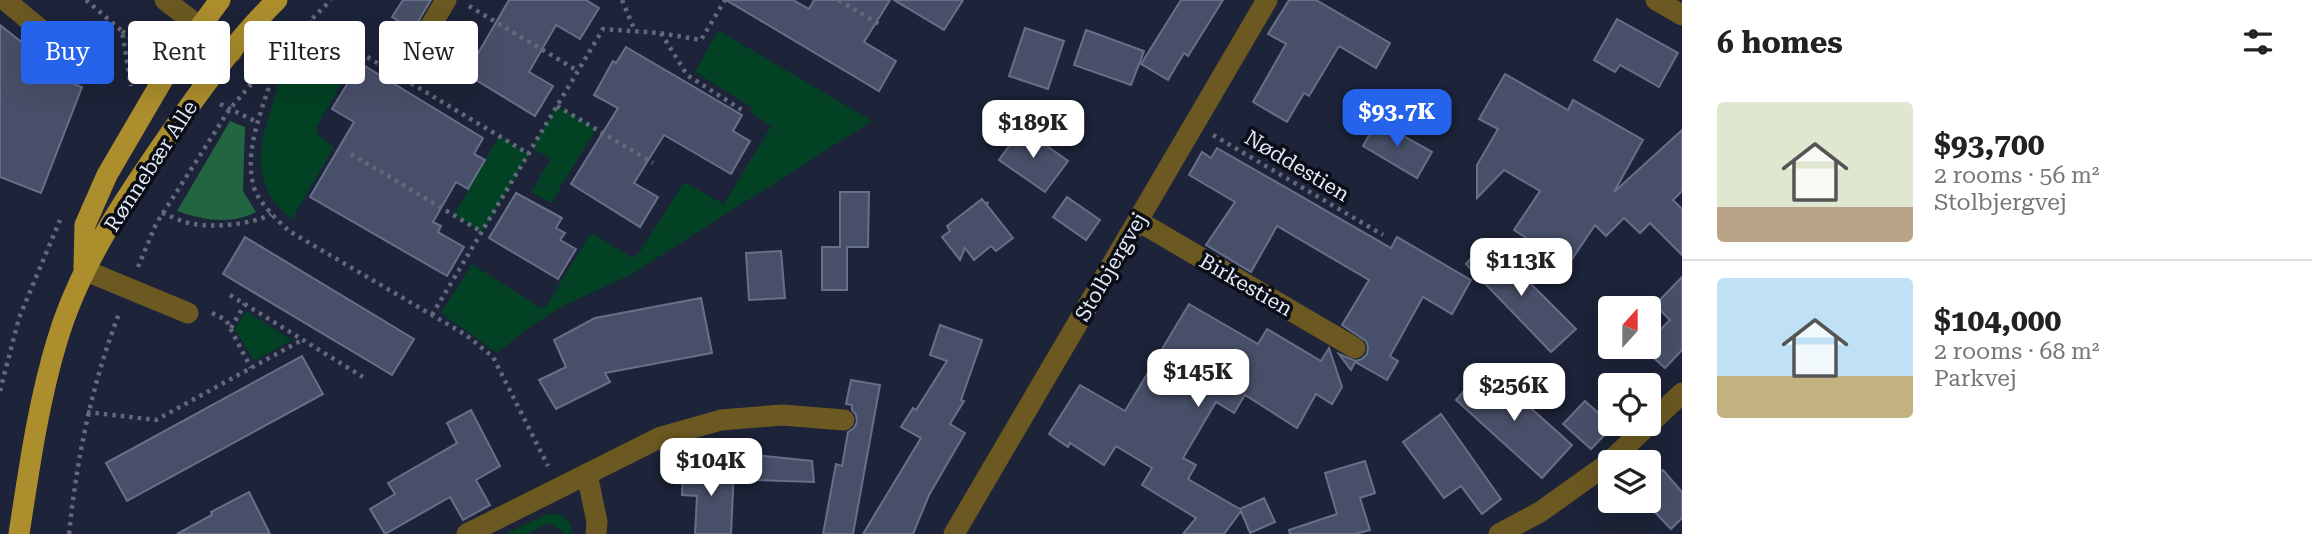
<!DOCTYPE html>
<html lang="en">
<head>
<meta charset="utf-8">
<style>
	body { margin:0; font-family:"Roboto Serif",serif; background:#f2f2f2; color:#222; height:100vh; display:flex; flex-direction:column; font-size:26px; white-space:nowrap }
	* { box-sizing:border-box; margin:0 }
	p { font-size:23px; color:#767676 }
	.icon { flex:none; width:38px; height:38px; fill:none; stroke:currentColor; stroke-width:2; stroke-linecap:round; stroke-linejoin:round }
	.map { position:relative; flex:1; overflow:hidden }
	.drawer { display:flex; flex-direction:column; background:#fff; width:630px }
	.drawer>* { flex:none }
	.hud { position:absolute; left:21px; top:21px; width:665px; height:63px; display:flex; gap:14px }
	.needle { width:46px; rotate:21deg }
	.controls { position:absolute; left:1598px; top:296px; display:grid; gap:14px }
	.controls a { display:grid; place-items:center; width:63px; height:63px; border-radius:7px; background:#fff; box-shadow:0 7px 28px #0002; font-size:35px }
	.price { position:absolute; translate:-50% -60px; padding:0 16px; border-radius:14px; background:#fff; color:#222; font-size:23px; line-height:46px; filter:drop-shadow(0 2px 4px #0008) }
	.price::after { content:''; position:absolute; left:50%; top:42px; width:21px; height:16px; margin-left:-10px; background:inherit; clip-path:polygon(0 0,100% 0,50% 100%) }
	.price.active { background:#2563eb; color:#fff }
	ul { padding:0; list-style:none }
	li { display:flex; align-items:center; gap:21px; height:175px; padding:0 35px }
	li+li { border-top:2px solid #e0e0e0 }
	li span { display:grid; place-items:center; flex:none; width:196px; height:140px; border-radius:7px; color:#555 }
	li>.icon { margin-inline-start:auto }
	span .icon { width:84px; height:84px; fill:#fffc; stroke-width:1 }
	li b { font-size:30px }
	h2 { display:flex; justify-content:space-between; align-items:center; height:84px; padding:0 35px; font-size:30px }
	.tag { padding:0 24px; border-radius:7px; background:#fff; box-shadow:0 7px 28px #0002; font-size:24px; line-height:63px }
	.tag.active { background:#2563eb; color:#fff }
	main { display:flex; flex:1; min-height:0 }
	.map>svg:first-child { display:block }
	.green { fill:#024124 }
	.forest { fill:#226541 }
	.building { fill:#484f68; stroke:#677089; stroke-width:2 }
	.lines { fill:none; stroke-linecap:round; stroke-linejoin:round }
	.path { stroke:#63697c; stroke-width:4.5; stroke-dasharray:3.5 5; stroke-linecap:butt }
	.minor { stroke:#6b5921; stroke-width:21 }
	.major { stroke:#ac8e2d; stroke-width:21 }
	.tree { fill:#4e9074 }
	.labels { text-anchor:middle; stroke-width:7; stroke-linejoin:round; paint-order:stroke }
	.street-label { font-size:21px; fill:#e3e8f7; stroke:#0a0d16 }
</style>
</head>
<body>
<main>
<div class="map">
<svg width="1682" height="534" viewBox="0 0 1682 534">
	<rect width="100%" height="100%" fill="#1d2338"/>
	<g class="green">
		<polygon points="718,30 872,121 632,274 563,306 530,327 497,353 441,313 472,264 541,308 546,306 591,233 633,258 640,252 684,182 724,204 771,126 750,112 753,108 695,72"/>
		<path d="M314,36L354,61L316,128L319,136L334,147L292,219C251,186 257,151 272,106C276,94 278,79 285,70C293,58 304,47 314,36Z"/>
		<polygon points="557,106 596,129 551,203 531,192 551,159 532,148"/>
		<polygon points="499,136 529,154 482,232 454,215"/>
		<polygon points="246,311 292,340 254,361 235,329"/>
		<path d="M550,514C563,514 573,520 572,534H567L549,523L527,534H505L543,516Z"/>
	</g>
	<path class="forest" d="M230,121L245,127L243,191L256,212C232,225 201,220 177,211Z"/>
	<g class="building">
		<polygon points="403,0 431,0 413,30 392,17"/>
		<polygon points="509,0 586,0 599,8 580,39 556,25 529,72 553,86 535,116 466,74"/>
		<polygon points="726,0 793,0 809,9 814,0 890,0 864,42 896,61 879,91"/>
		<polygon points="894,0 963,0 944,30"/>
		<polygon points="1181,0 1223,0 1188,56 1184,53 1168,80 1141,64"/>
		<polygon points="1289,0 1316,0 1390,43 1376,68 1339,46 1309,96 1304,93 1287,122 1253,102 1286,44 1268,34"/>
		<polygon points="1617,19 1678,53 1659,87 1620,65 1615,72 1594,60"/>
		<polygon points="0,25 52,66 49,74 82,87 41,193 0,177"/>
		<polygon points="1025,28 1064,41 1048,89 1009,76"/>
		<polygon points="1086,30 1144,51 1131,85 1074,65"/>
		<polygon points="626,47 742,115 733,131 750,141 731,174 664,135 634,183 658,197 640,227 571,184 618,108 594,95 613,61 616,63"/>
		<polygon points="360,63 483,138 474,154 485,160 468,189 456,182 433,222 441,226 438,232 464,247 447,276 310,197 354,122 332,109"/>
		<polygon points="1505,74 1568,110 1573,100 1643,140 1614,192 1682,130 1682,191 1673,200 1682,209 1682,255 1650,223 1640,233 1624,218 1606,236 1595,225 1568,265 1514,230 1540,191 1504,170 1477,198 1477,165 1498,129 1479,119"/>
		<polygon points="1377,121 1432,152 1417,178 1363,146"/>
		<polygon points="1022,128 1068,161 1045,192 999,160"/>
		<polygon points="1217,148 1391,248 1397,237 1471,280 1452,314 1423,297 1390,356 1398,361 1387,380 1355,362 1351,370 1339,354 1356,361 1362,359 1367,354 1368,347 1366,341 1342,325 1369,280 1277,226 1251,272 1206,245 1235,202 1189,175 1202,152 1211,158"/>
		<polygon points="840,192 869,192 868,247 847,247 847,290 822,290 822,247 840,247"/>
		<polygon points="516,193 562,218 556,228 565,233 560,240 576,249 558,279 489,238"/>
		<polygon points="1067,197 1100,220 1086,240 1053,217"/>
		<polygon points="982,199 986,204 988,202 987,205 1013,238 996,251 991,246 974,260 965,248 960,260 942,237 950,231 947,226"/>
		<polygon points="245,237 414,339 392,375 223,274"/>
		<polygon points="1482,245 1497,257 1500,253 1576,329 1551,352 1466,264"/>
		<polygon points="781,251 785,298 749,300 746,253"/>
		<polygon points="1682,277 1682,350 1665,368 1643,348 1648,346 1648,342 1670,320 1655,305"/>
		<polygon points="701,298 712,353 605,373 610,382 556,409 539,380 566,367 554,340 595,318"/>
		<polygon points="1189,304 1258,344 1267,329 1321,361 1329,348 1342,387 1332,404 1316,394 1297,428 1245,395 1234,413 1216,402 1183,458 1196,465 1188,479 1240,509 1264,498 1275,522 1250,533 1241,511 1224,534 1183,534 1196,518 1142,485 1152,468 1116,446 1104,465 1070,443 1068,447 1049,434 1080,385 1125,411"/>
		<polygon points="940,325 982,340 961,400 964,401 950,424 965,433 929,495 913,534 863,534 921,438 901,427 913,408 916,410 947,361 930,355"/>
		<polygon points="302,356 323,394 127,501 106,463"/>
		<polygon points="1485,367 1572,445 1542,478 1456,400"/>
		<polygon points="851,380 880,385 853,534 823,534 836,464 842,466 848,432 854,428 857,422 856,415 852,410 852,405 846,404"/>
		<polygon points="1585,401 1613,426 1591,449 1563,424"/>
		<polygon points="471,410 500,466 476,480 490,505 463,520 450,497 385,534 370,509 395,494 388,483 457,443 447,423"/>
		<polygon points="1441,414 1501,499 1482,514 1461,486 1444,498 1403,442"/>
		<polygon points="754,455 812,461 814,482 753,480"/>
		<polygon points="1365,461 1375,493 1360,498 1370,530 1355,534 1290,534 1289,530 1337,514 1325,473"/>
		<polygon points="698,466 734,468 731,534 695,534 697,496 682,495 683,470 698,471"/>
		<polygon points="1663,470 1682,492 1682,518 1671,529 1648,505 1648,483"/>
		<polygon points="249,492 270,534 177,534 212,515 211,512"/>
	</g>
	<g class="lines">
		<g class="path">
			<polyline points="86,0 122,31 131,86"/>
			<polyline points="622,0 635,31"/>
			<polyline points="839,0 880,25"/>
			<polyline points="469,6 578,71"/>
			<polyline points="309,22 529,154"/>
			<polyline points="282,27 295,38"/>
			<polyline points="122,31 151,54"/>
			<polyline points="661,33 687,75 745,112"/>
			<path d="M277,55C270,97 243,140 253,184C256,200 277,220 289,231L466,335L493,357L548,466"/>
			<polyline points="400,77 416,51"/>
			<polyline points="220,104 257,122"/>
			<polyline points="557,106 653,163"/>
			<polyline points="1213,135 1383,235"/>
			<polyline points="351,154 482,232"/>
			<path d="M162,213C173,217 184,223 194,224C214,228 254,224 271,214"/>
			<polyline points="138,267 156,224 229,110 277,54 331,0"/>
			<polyline points="230,295 363,377"/>
			<polyline points="212,313 226,320 251,368"/>
			<polyline points="432,315 603,29 660,33 701,40 725,0"/>
			<polyline points="231,328 245,304"/>
			<polyline points="0,391 19,318 60,220"/>
			<polyline points="87,412 156,420 302,340"/>
			<path d="M69,534C77,457 92,383 120,311"/>
		</g>
		<g class="minor">
			<polyline points="5,0 70,54"/>
			<polyline points="165,0 232,52"/>
			<polyline points="1656,0 1682,15"/>
			<polyline points="427,32 446,0"/>
			<polyline points="1138,221 1355,348"/>
			<polyline points="84,270 188,313"/>
			<polyline points="587,474 597,522 596,534"/>
			<polyline points="467,534 661,437 721,420 782,415 844,420"/>
			<polyline points="954,534 1267,0"/>
			<polyline points="1499,534 1540,512 1606,465 1682,393"/>
		</g>
		<g class="major">
			<polyline points="84,268 85,225 107,175 169,69 220,0"/>
			<path d="M19,534C29,469 38,404 57,341C80,263 128,194 174,128C205,84 238,38 277,0"/>
		</g>
	</g>
	<circle class="tree" cx="296" cy="62" r="10"/>
	<g class="labels">
		<g class="street-label">
			<text transform="translate(151 166) rotate(-57)" y="7">Rønnebær Alle</text>
			<text transform="translate(1297 166) rotate(31)" y="7">Nøddestien</text>
			<text transform="translate(1111 267) rotate(-60)" y="7">Stolbjergvej</text>
			<text transform="translate(1246 285) rotate(30)" y="7">Birkestien</text>
		</g>
	</g>
</svg>
<div class="controls">
<a><svg class="needle" viewBox="-14 -14 28 28"><path d="M0-13l5 13h-10z" fill="#e53935"/><path d="M0 13l5-13h-10z" fill="#767676"/></svg></a>
<a><svg class="icon" aria-label="locate" viewBox="0 0 24 24"><circle cx="12" cy="12" r="6"/><path d="M12 2v4M12 18v4M2 12h4M18 12h4"/></svg></a>
<a><svg class="icon" aria-label="layers" viewBox="0 0 24 24"><path d="M12 4l9 5-9 5-9-5zM3 14l9 5 9-5"/></svg></a>
</div>
<b class="price active" style="left:1397px;top:149px">$93.7K</b>
<b class="price" style="left:1033px;top:160px">$189K</b>
<b class="price" style="left:1521px;top:298px">$113K</b>
<b class="price" style="left:1198px;top:409px">$145K</b>
<b class="price" style="left:1514px;top:423px">$256K</b>
<b class="price" style="left:711px;top:498px">$104K</b>
<div class="hud">
<a class="tag active">Buy</a>
<a class="tag">Rent</a>
<a class="tag">Filters</a>
<a class="tag">New</a>
</div>
</div>
<section class="drawer">
<h2>6 homes<svg class="icon" aria-label="filters" viewBox="0 0 24 24"><path d="M4 7h16M4 17h16"/><circle cx="9" cy="7" r="2"/><circle cx="15" cy="17" r="2"/></svg></h2>
<ul>
<li><span style="background:linear-gradient(#dfe7d0 75%,#b9a48a 0)"><svg class="icon" aria-label="home" viewBox="0 0 24 24"><path d="M3 11l9-7 9 7M6 9v11h12V9"/></svg></span><div><b>$93,700</b><p>2 rooms · 56 m²</p><p>Stolbjergvej</p></div></li>
<li><span style="background:linear-gradient(#bfe0f5 70%,#c2b280 0)"><svg class="icon" aria-label="home" viewBox="0 0 24 24"><path d="M3 11l9-7 9 7M6 9v11h12V9"/></svg></span><div><b>$104,000</b><p>2 rooms · 68 m²</p><p>Parkvej</p></div></li>
</ul>
</section>
</main>
</body>
</html>
